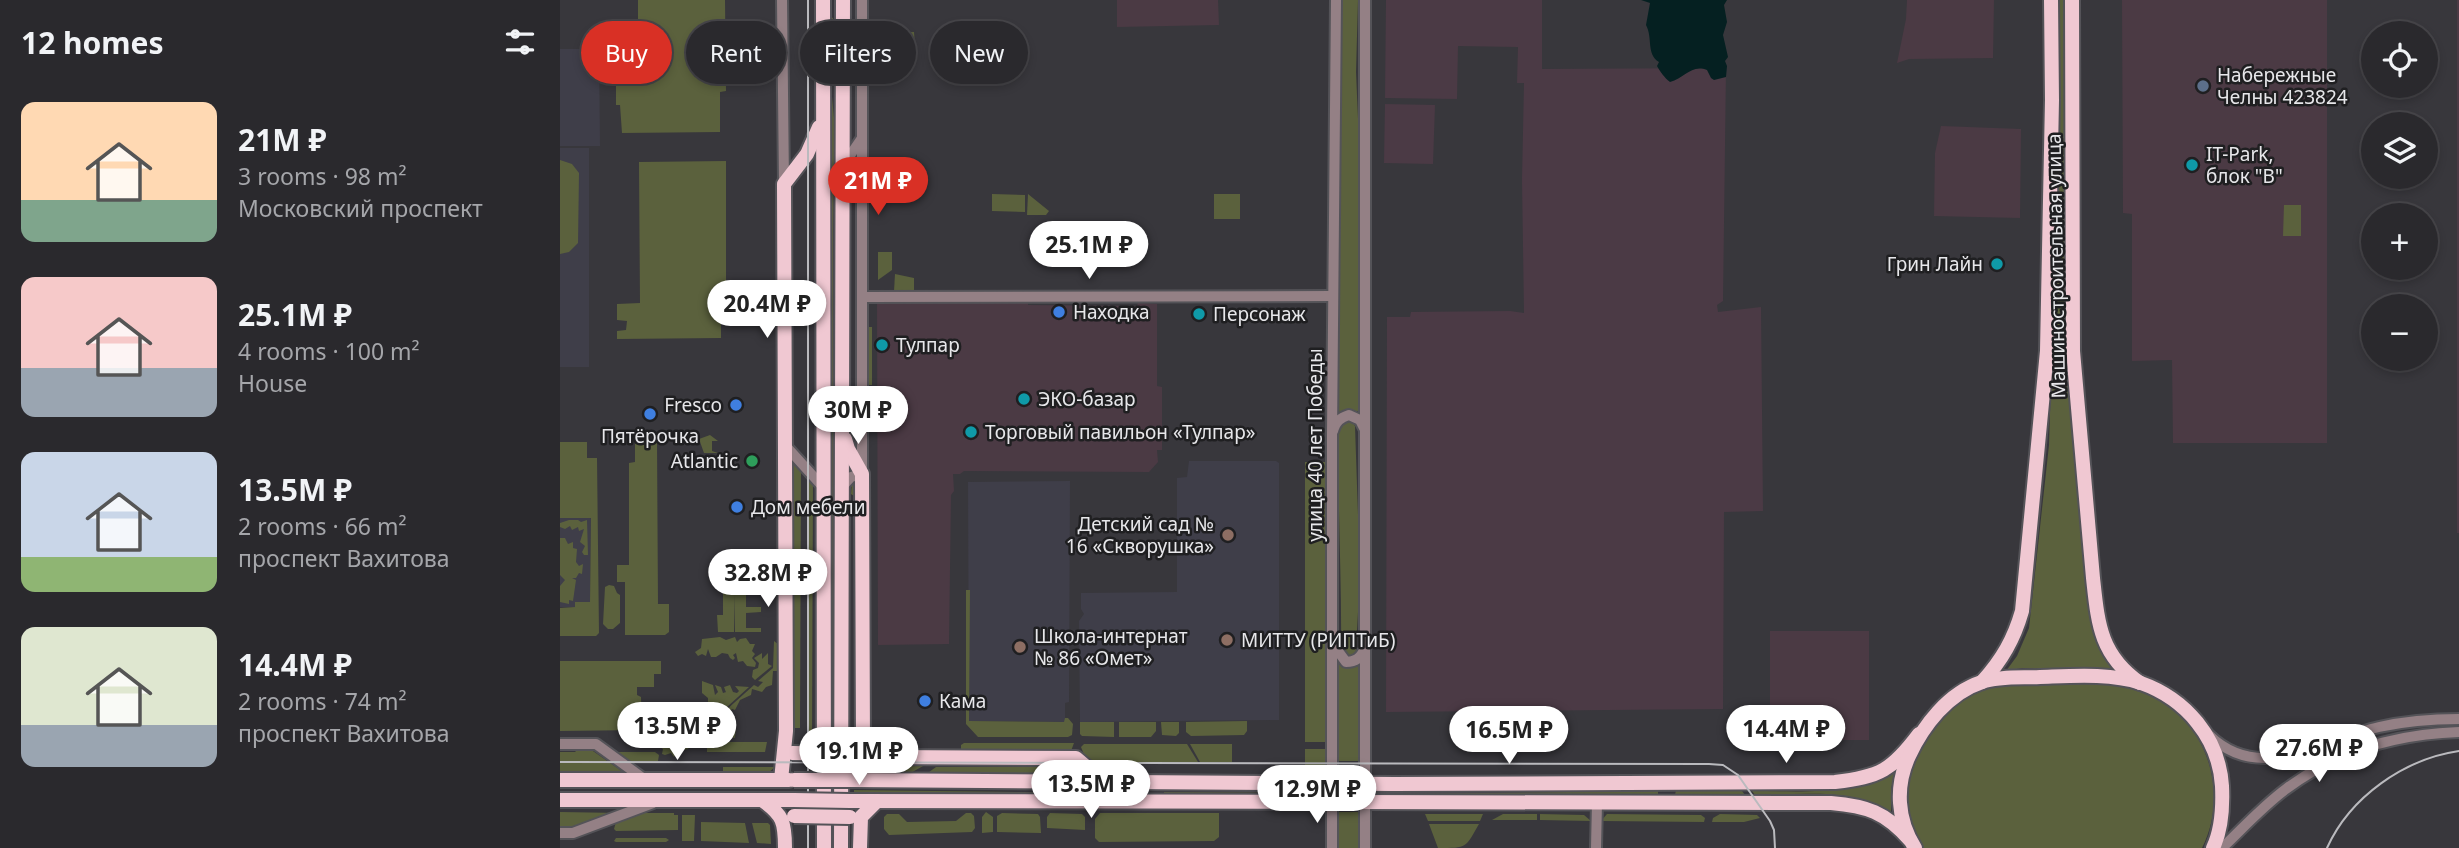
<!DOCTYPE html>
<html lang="en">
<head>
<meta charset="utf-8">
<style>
	body { margin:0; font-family:"Noto Sans",sans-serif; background:#363539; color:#f1f3f6; height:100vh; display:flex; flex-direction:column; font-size:26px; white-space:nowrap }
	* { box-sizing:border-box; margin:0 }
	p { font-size:23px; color:#a5a6aa }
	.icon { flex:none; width:38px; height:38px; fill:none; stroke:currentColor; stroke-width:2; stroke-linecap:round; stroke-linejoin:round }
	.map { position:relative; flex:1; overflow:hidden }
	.sheet { display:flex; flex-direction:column; background:#2a292d; width:560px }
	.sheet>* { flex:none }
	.top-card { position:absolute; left:21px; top:21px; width:665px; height:63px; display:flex; gap:14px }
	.tools { position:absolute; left:1801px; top:21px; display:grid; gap:14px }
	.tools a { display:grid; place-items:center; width:77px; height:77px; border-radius:50%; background:#2a292d; box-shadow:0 4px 10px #0003,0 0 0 2px #464549; font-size:35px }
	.price { position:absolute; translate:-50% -60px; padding:0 16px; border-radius:24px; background:#fff; color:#222; font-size:23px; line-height:46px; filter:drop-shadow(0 2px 4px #0008) }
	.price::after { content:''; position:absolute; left:50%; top:42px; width:21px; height:16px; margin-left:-10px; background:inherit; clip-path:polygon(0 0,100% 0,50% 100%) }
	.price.selected { background:#d93025; color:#fff }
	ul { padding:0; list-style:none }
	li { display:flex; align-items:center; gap:21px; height:175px; padding:0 21px }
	li span { display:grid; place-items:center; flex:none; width:196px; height:140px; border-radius:14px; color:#555 }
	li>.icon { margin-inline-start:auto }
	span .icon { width:84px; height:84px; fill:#fffc; stroke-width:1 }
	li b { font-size:30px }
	h2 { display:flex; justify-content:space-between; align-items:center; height:84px; padding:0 21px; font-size:30px }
	.tag { padding:0 24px; border-radius:32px; background:#2a292d; box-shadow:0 4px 10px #0003,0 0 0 2px #464549; font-size:24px; line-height:63px }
	.tag.selected { background:#d93025; color:#fff }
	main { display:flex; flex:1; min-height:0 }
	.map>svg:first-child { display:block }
	.commercial { fill:#4b3a44 }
	.industrial { fill:#4b3a45 }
	.built { fill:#3f3e49 }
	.green { fill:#5b613d }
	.water { fill:#052021 }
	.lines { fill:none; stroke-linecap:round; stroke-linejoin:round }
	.minor-casing { stroke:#545358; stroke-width:14 }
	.major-casing { stroke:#545358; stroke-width:18 }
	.minor { stroke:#948085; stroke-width:10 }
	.major { stroke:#f0c8d2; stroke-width:14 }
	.tram { stroke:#bababe; stroke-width:2 }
	.major-bridge-casing { stroke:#545358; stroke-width:18; stroke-linecap:butt }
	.major-bridge { stroke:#f0c8d2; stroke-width:14 }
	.service-dot { fill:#5c6f8a; stroke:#1f1f21; stroke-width:2.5 }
	.culture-dot { fill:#0f9aa8; stroke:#1f1f21; stroke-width:2.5 }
	.shop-dot { fill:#3f7fe0; stroke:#1f1f21; stroke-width:2.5 }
	.leisure-dot { fill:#2e9e5b; stroke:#1f1f21; stroke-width:2.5 }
	.education-dot { fill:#8d6e63; stroke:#1f1f21; stroke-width:2.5 }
	.labels { text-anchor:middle; stroke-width:5; stroke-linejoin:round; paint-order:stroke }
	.poi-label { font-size:19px; fill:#e7e7ea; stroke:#1f1f21; text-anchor:start }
	.street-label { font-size:19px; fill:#e7e7ea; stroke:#1f1f21 }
</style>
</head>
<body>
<main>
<section class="sheet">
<h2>12 homes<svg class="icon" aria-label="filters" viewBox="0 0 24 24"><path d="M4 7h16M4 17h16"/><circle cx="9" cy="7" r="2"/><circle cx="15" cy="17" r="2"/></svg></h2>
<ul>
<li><span style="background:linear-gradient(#ffd9b3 70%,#7fa58c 0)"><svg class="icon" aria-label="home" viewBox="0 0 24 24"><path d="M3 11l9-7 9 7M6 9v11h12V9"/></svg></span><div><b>21M ₽</b><p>3 rooms · 98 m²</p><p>Московский проспект</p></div></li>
<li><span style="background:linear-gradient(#f6c9c9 65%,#9aa5b1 0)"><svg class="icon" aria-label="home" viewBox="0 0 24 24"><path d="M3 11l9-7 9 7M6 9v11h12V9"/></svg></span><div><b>25.1M ₽</b><p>4 rooms · 100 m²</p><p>House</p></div></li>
<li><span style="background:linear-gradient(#c9d6e8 75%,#8fb573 0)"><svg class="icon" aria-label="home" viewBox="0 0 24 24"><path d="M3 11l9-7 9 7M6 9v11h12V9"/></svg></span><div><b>13.5M ₽</b><p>2 rooms · 66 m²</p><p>проспект Вахитова</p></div></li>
<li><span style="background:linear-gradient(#dfe7d0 70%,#9aa5b1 0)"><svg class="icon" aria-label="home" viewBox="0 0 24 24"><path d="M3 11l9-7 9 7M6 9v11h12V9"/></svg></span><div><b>14.4M ₽</b><p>2 rooms · 74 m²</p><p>проспект Вахитова</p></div></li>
</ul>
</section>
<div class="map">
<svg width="1899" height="848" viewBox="0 0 1899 848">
	<rect width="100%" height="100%" fill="#38373c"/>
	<g class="commercial">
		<polygon points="557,0 658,0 659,25 557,27"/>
		<polygon points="1347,0 1434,0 1433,58 1349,59 1337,63 1346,19"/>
		<polygon points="1562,0 1767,0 1767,443 1613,443 1612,360 1572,361 1572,214 1563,213"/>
		<polygon points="1381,126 1461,129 1460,218 1374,216 1375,153"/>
		<polygon points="317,301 468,302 468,305 577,306 578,303 597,304 597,386 602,387 602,450 597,450 598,462 589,472 404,471 400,474 393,474 394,491 391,495 389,644 318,645"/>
		<rect x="1210" y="631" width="99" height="109"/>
	</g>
	<g class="industrial">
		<polygon points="826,0 982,0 982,69 1166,68 1163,301 1157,305 1158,312 1201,307 1203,511 1164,512 1163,709 826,712 827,317 850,317 851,312 950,311 964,313 962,180 964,83 957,83 958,47 898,46 897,99 825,98"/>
		<rect x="1897" y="0" width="2" height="533"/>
		<polygon points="825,104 875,105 873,164 824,163"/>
	</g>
	<g class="built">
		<polygon points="0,49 39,49 40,146 0,146"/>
		<rect x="0" y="148" width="29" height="219"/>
		<polygon points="629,461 716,461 719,463 719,720 520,722 519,621 524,614 521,609 521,593 617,592 617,478 627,477"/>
		<polygon points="510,481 509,702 505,703 505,722 409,721 408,482"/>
		<polygon points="0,518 31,518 30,602 16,602 15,607 0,607"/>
	</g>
	<g class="green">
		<polygon points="78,0 165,0 166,91 160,92 160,132 62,133 60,105 56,105 56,71 78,70"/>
		<polygon points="782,0 798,0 796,72 800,165 800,411 783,411 776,414"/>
		<polygon points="1494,0 1506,0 1507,217 1502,221 1495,216"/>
		<polygon points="269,16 273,18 272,97 275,128 273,230 273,728 270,728"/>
		<polygon points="354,32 355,46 325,46 330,33"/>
		<polygon points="0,160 12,164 19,173 18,243 9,252 0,254"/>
		<polygon points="166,161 166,303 161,303 161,338 57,339 57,331 66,330 67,321 57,320 57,304 80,303 79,162"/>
		<polygon points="432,194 465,195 465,212 432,211"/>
		<polygon points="468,194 489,211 486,215 467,215"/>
		<rect x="654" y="194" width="26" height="25"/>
		<polygon points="1724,205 1741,205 1741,236 1723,236"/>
		<polygon points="1491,232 1505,233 1508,350 1530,593 1558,672 1462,668 1446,671 1457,656 1469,628 1489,445 1492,345"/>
		<polygon points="318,252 332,252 332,270 318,280"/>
		<polygon points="335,274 354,278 354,291 334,291"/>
		<polygon points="306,327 312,327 312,385 305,385"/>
		<path d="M788,421H792L795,426L800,574L796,650L795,654L788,657L781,652C782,577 777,503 779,429L783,422Z"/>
		<polygon points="150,435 158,441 152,441 152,451 158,453 144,453 139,439"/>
		<polygon points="75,440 97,440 98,604 109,604 109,632 105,635 65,635 65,582 57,582 57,565 69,565 69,463 75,462"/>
		<polygon points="0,442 27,442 27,458 37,458 39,633 36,636 0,636 0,608 15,607 15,602 30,602 31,518 0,518"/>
		<polygon points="227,453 241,469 240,728 231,728"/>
		<rect x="745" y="462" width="22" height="280"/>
		<polygon points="248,470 253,477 252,747 249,747"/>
		<polygon points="297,480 300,611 294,610 294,496 291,494 292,481"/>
		<polygon points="9,520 18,520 21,522 27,520 28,555 24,555 22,552 25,546 20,542 24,529 19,531 18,527 12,530 10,526 5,529 0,527 0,523"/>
		<polygon points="0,538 5,538 8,544 13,542 13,548 17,549 16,562 19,566 23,564 22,574 19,573 16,578 12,578 16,580 13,601 9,600 9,604 0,602 0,586 5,580 0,575"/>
		<polygon points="154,557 173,557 173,581 163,581 163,563 154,563"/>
		<polygon points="49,585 54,586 57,593 60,595 60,623 53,629 48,629 43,624 45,587"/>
		<polygon points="170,586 186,588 186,607 201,607 201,612 186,613 186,628 201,628 201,632 175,632 174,595 174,632 158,632 157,615 163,615 163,587"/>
		<polygon points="406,590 410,590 409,721 504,722 505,718 508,718 513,724 512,735 508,737 418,737 406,724"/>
		<polygon points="160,637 166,640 175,637 177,642 180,639 186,638 190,644 195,644 192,651 195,654 192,658 196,663 195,667 187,666 183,661 178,662 176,653 173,655 175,658 173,660 170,658 168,654 162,653 156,657 151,657 148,649 146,656 142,654 138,656 135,652 141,648 142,639"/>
		<polygon points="214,641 219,645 220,671 213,671 212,685 206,687 202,692 192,689 191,695 180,700 175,710 172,709 168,713 174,719 174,724 171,726 172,728 176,725 175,738 171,737 169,733 163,735 162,726 170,725 164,723 158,724 162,728 159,732 157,730 156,735 152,731 147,732 144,729 149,723 148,716 153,718 155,715 148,711 148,708 153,708 148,704 148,698 142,693 142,681 153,685 155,695 158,692 155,685 161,687 163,693 166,692 167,695 164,687 170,685 173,692 177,693 179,691 175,686 189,687 156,717 155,720 194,685 198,687 203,682 198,681 213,668"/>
		<polygon points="202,653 202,659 208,653 208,664 212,666 195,680 192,677 193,670 198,668 199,663 194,658"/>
		<polygon points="0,661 101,661 101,674 94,674 94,687 77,687 77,695 81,697 82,730 0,731"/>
		<polygon points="778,664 794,667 800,664 800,761 778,761"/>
		<path d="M1466,681C1494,682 1537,679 1563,684C1637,698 1675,783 1642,848H1359C1328,793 1358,720 1413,693C1430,685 1448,684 1466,681Z"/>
		<polygon points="687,721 687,731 684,735 631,736 626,732 626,722"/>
		<polygon points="520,722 554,722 554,737 522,736 520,734"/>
		<polygon points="559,722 596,722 596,731 591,737 559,737"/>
		<polygon points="601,722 619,722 619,733 616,736 602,735"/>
		<polygon points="156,742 207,742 205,752 147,752 147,748 156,748"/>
		<polygon points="108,743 120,744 129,749 119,750 118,757 116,754 114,757 111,753 105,755 102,754 103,749 100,747 106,746"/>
		<polygon points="404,743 514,743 511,751 401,753 401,745"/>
		<polygon points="524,744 627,744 638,762 527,762 521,747"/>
		<polygon points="630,744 672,744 672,762 640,762"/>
		<polygon points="745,749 767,749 766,764 756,775 745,775"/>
		<polygon points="17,750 33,751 66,774 0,774 0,752 15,752"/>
		<polygon points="50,752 95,752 99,755 98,761 63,761"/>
		<polygon points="363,766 349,774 295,774 296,767"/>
		<polygon points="163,767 215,767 207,774 163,774"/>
		<polygon points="376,767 513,767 522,775 365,775"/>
		<path d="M1336,772L1331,788V812C1294,787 1237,795 1195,795L1192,791C1243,791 1288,796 1336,772Z"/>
		<polygon points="294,790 545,793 517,795 294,793"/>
		<polygon points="1116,790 1182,791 1185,795 1115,795"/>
		<polygon points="1098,791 1098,794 1034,797 832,799 832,794"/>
		<polygon points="604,792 735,793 735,798 604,797"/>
		<polygon points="0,812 61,813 14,831 0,831"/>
		<polygon points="426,812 433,817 433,832 422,833 422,817"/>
		<polygon points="776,812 801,812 801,848 777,848"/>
		<polygon points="75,813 114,813 114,815 118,815 118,830 56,831 54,829 56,822"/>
		<polygon points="406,813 411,813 414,816 415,828 412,832 329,835 324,829 324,817 327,814 339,814 347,822 396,821"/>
		<polygon points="442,813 478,814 480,817 481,833 437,832 437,816"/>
		<polygon points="490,813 522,814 525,817 525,830 487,828 487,817"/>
		<polygon points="540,813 659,813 659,837 654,841 539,842 535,838 535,819"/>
		<polygon points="865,814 923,814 920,821 868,821"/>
		<polygon points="943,814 977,814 977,820 932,820"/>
		<polygon points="980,814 1024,815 1031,821 980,820"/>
		<polygon points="1047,814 1141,815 1145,818 1144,822 1041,821"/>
		<polygon points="1160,814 1197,815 1200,818 1184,822 1152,822 1153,818"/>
		<polygon points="122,815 135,815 134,841 122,841"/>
		<polygon points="141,822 185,823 189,843 141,841"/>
		<polygon points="192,823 208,823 210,825 211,844 197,843"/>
		<path d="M869,824H919C905,848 908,848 878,848Z"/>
		<polygon points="56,838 106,838 109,840 106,842 56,842 54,841"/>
	</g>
	<path class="water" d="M1081,0H1167L1164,5L1167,22L1163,35L1168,57L1165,61L1167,66L1166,77L1154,80L1151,78L1147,70C1131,64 1125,78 1110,82C1104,77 1101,73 1097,66L1099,62C1086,54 1093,38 1086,25L1090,3Z"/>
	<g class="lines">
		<g class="minor-casing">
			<g id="minor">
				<polyline points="222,0 224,184"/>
				<polyline points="282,167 302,138"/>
				<polyline points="302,297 773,296"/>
				<path d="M773,431C776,421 780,418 789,415L800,420L804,428"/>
				<polyline points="225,445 263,487"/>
				<polyline points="281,488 291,477 302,474 302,0"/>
				<path d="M775,647L786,662C796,662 800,658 805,649"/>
				<path d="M1649,735C1700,785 1762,740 1819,727C1846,721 1872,719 1899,719"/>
				<polyline points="0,744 36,744 84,779"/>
				<polyline points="0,833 13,833 93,803"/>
				<polyline points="772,848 772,434 776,0"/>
				<polyline points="805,848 805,0"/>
				<polyline points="1036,848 1037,802"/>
				<path d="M1662,848C1683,828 1703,806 1726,789C1777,751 1836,734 1899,732"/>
			</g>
		</g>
		<g class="major-casing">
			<g id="major">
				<polyline points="263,0 264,848"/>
				<path d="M1512,0L1513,351L1533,578C1538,624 1540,655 1580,683"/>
				<path d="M285,439L288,449L302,474L303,748C309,756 316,757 326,757L516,758L543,781"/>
				<path d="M1422,682C1442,660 1454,639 1462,611L1487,351L1492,100L1491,0"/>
				<polyline points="0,780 229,780"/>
				<polyline points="221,780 226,731 224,184 247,154 259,127"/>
				<path d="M290,780L834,784L1275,782C1320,777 1332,770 1359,734"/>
				<polyline points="0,800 234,800"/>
				<path d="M202,800C223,815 225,822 225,848"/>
				<path d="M290,801L1271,803C1307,806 1325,812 1350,840"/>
				<polyline points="281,848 283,0"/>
				<polyline points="300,848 301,817 317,801"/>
				<path d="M1355,848C1337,820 1335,786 1349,756C1363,726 1388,693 1422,682C1439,676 1462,678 1480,677C1512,676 1550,673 1581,683C1626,699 1659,738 1662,786C1663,807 1662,829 1653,848"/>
			</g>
		</g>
		<use href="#minor" class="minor"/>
		<use href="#major" class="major"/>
		<g class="tram">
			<polyline points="248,0 248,848"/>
			<polyline points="0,762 1149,764 1163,765 1178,775 1210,821 1214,830 1215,848"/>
			<path d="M1767,848C1790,797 1844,759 1899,751"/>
		</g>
		<g class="major-bridge-casing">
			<g id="major-bridge">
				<polyline points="232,753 290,754"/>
				<polyline points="234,780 290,780"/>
				<polyline points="234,800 290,801"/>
				<polyline points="234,816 290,817"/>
			</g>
		</g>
		<use href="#major-bridge" class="major-bridge"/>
	</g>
	<circle class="service-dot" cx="1643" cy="86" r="7"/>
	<g class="culture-dot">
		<circle cx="1632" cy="165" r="7"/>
		<circle cx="1437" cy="264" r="7"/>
		<circle cx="639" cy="314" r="7"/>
		<circle cx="322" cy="345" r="7"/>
		<circle cx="464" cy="399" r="7"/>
		<circle cx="411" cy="432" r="7"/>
	</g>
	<g class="shop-dot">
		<circle cx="499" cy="312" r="7"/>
		<circle cx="176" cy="405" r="7"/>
		<circle cx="90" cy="414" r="7"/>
		<circle cx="177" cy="507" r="7"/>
		<circle cx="365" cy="701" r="7"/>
	</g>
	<circle class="leisure-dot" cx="192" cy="461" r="7"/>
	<g class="education-dot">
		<circle cx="668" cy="535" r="7"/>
		<circle cx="667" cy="640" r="7"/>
		<circle cx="460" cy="647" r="7"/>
	</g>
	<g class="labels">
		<g class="poi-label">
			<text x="1657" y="82">Набережные<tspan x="1657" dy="22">Челны 423824</tspan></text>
			<text x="1646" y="161">IT-Park,<tspan x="1646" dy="22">блок "В"</tspan></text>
			<text x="1423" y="271" text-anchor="end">Грин Лайн</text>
			<text x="513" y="319">Находка</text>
			<text x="653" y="321">Персонаж</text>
			<text x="336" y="352">Тулпар</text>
			<text x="478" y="406">ЭКО-базар</text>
			<text x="162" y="412" text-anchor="end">Fresco</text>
			<text x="425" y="439">Торговый павильон «Тулпар»</text>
			<text x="90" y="443" text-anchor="middle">Пятёрочка</text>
			<text x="178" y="468" text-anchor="end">Atlantic</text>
			<text x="191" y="514">Дом мебели</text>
			<text x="654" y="531" text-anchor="end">Детский сад №<tspan x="654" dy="22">16 «Скворушка»</tspan></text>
			<text x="474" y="643">Школа-интернат<tspan x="474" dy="22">№ 86 «Омет»</tspan></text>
			<text x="681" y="647">МИТТУ (РИПТиБ)</text>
			<text x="379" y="708">Кама</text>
		</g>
		<g class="street-label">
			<text transform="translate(1496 266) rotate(-91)" y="7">Машиностроительная улица</text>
			<text transform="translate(755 445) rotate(-90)" y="7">улица 40 лет Победы</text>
		</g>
	</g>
</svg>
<div class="tools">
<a><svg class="icon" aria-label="locate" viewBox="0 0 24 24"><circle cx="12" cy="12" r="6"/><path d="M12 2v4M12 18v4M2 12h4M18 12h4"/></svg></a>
<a><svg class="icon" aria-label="layers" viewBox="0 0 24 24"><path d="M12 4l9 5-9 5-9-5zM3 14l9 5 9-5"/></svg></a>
<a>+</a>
<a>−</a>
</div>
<b class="price selected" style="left:318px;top:217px">21M ₽</b>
<b class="price" style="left:529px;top:281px">25.1M ₽</b>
<b class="price" style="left:207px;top:340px">20.4M ₽</b>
<b class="price" style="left:298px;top:446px">30M ₽</b>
<b class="price" style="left:208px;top:609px">32.8M ₽</b>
<b class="price" style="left:117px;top:762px">13.5M ₽</b>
<b class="price" style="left:1226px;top:765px">14.4M ₽</b>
<b class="price" style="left:949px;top:766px">16.5M ₽</b>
<b class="price" style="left:1759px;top:784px">27.6M ₽</b>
<b class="price" style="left:299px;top:787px">19.1M ₽</b>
<b class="price" style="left:531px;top:820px">13.5M ₽</b>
<b class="price" style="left:757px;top:825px">12.9M ₽</b>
<div class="top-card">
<a class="tag selected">Buy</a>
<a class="tag">Rent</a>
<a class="tag">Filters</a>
<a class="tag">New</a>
</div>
</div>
</main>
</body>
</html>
